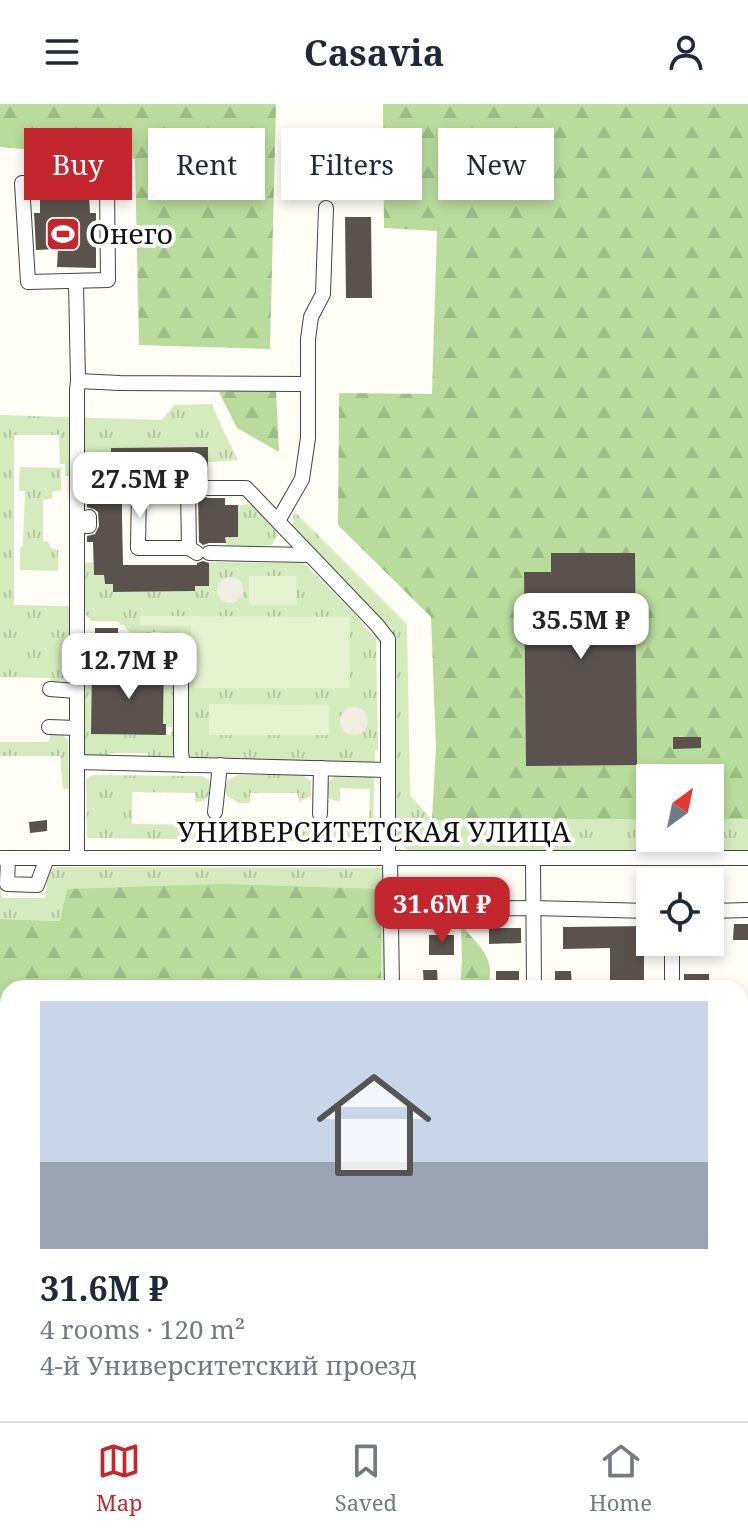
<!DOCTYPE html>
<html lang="en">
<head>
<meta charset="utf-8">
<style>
	body { margin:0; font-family:"Noto Serif",serif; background:#f2f2f3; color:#1f2937; height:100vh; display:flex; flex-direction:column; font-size:30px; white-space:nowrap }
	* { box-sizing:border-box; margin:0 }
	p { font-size:26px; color:#747a83 }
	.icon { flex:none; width:44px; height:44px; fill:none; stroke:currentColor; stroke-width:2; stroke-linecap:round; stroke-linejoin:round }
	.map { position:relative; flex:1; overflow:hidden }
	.sheet { position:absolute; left:0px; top:876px; width:748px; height:442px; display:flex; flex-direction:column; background:#fff; border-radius:24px 24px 0 0; box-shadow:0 4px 12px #0003 }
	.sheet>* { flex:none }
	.hud { position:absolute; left:24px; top:24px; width:700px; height:72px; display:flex; gap:16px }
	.needle { width:52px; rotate:33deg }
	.tools { position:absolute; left:636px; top:660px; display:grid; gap:16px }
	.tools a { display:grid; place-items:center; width:88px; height:88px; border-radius:0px; background:#fff; box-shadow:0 4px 12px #0003; font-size:40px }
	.price { position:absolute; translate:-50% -68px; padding:0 18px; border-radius:16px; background:#fff; color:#222; font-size:26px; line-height:52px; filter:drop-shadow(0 2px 4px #0008) }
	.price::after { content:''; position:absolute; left:50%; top:48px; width:24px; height:18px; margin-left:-12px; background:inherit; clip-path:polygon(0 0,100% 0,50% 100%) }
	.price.on { background:#c4262e; color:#fff }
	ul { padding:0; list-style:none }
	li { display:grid; align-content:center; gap:16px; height:424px; padding:0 40px }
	li span { display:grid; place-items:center; height:248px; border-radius:0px; color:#555 }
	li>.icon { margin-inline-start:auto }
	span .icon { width:144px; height:144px; fill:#fffc; stroke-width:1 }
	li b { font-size:34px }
	.pill { padding:0 28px; border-radius:0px; background:#fff; box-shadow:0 4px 12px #0003; font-size:28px; line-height:72px }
	.pill.on { background:#c4262e; color:#fff }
	header { display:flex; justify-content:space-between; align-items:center; height:104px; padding:0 40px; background:#fff; font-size:36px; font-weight:700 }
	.menu { display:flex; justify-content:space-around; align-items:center; height:112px; border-top:2px solid #e0e1e3; background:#fff; font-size:22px; color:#747a83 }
	.menu a { display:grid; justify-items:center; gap:4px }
	.menu .on { color:#c4262e }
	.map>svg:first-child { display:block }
	.grass { fill:url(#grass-tufts) }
	.forest { fill:url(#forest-firs) }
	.pitch { fill:#e6f2cf }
	.plaza { fill:#f1ede2 }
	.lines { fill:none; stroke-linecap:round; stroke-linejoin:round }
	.river { stroke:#b9e0f7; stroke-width:20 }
	.building { fill:#5a524d }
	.minor-casing { stroke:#444; stroke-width:16 }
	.minor { stroke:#fff; stroke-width:14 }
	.labels { text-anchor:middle; stroke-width:8; stroke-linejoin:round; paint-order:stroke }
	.poi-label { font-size:28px; fill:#111; stroke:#fff; text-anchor:start }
	.street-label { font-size:28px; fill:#111; stroke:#fff }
</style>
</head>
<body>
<header><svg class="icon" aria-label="menu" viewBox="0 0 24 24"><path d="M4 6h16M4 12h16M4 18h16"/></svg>Casavia<svg class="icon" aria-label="person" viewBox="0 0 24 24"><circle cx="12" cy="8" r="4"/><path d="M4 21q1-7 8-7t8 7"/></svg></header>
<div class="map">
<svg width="748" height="1317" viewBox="0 0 748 1317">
	<defs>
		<pattern id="grass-tufts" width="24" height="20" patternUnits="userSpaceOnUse" patternTransform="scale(2)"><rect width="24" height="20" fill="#d5ebbd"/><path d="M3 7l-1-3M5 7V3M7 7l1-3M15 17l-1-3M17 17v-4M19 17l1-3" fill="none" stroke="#b6c8a1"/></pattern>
		<pattern id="forest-firs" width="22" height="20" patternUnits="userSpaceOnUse" patternTransform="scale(2)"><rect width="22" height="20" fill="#b9dc9c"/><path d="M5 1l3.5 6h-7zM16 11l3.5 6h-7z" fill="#9ebc85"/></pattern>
	</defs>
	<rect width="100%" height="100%" fill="#fffdf5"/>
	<g class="grass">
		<path d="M212,300L222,324L238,356L208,358L207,343L111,344V354H103V362H92V372H65V360H60L59,331H14V501L69,502C69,517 73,558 67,570C63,577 57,579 50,580V574L0,573V311L162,316L174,301Z"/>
		<polygon points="20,363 61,364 61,386 52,388 53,394 43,396 43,437 48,438 51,444 58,446 58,467 20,466 20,443 23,442 25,387 19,387"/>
		<polygon points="253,400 277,423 278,431 272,441 263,443 226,441 225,433 238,432 238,401"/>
		<polygon points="294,407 407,520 410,691 432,716 650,715 650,734 710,734 710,715 748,715 748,746 408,746 398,738 393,726 393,527 292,424"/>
		<path d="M93,458L94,471H104L105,480H113V488L195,487V482L209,481V458L304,459L354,509L376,535L378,646L375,647V660L189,654L186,534L162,533L161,528H152V533C139,533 131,533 124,521H121L118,517H91L82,506L83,459Z"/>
		<polygon points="164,560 167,566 167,561 176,561 178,660 149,659 148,649 110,649 109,658 82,657 82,568 92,566 92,630 171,631 172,623 166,623 166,620 163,620"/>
		<polygon points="50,629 62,630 68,636 69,685 63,685 60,652 0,652 0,638 49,638"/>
		<polygon points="93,671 202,672 209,676 211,688 204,697 195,698 195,689 132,688 132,720 369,723 370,685 340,684 340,698 327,694 325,682 335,672 374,672 373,738 87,734 86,675"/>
		<polygon points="238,671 302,671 311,677 311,692 299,698 298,689 250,689 250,699 239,699 227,692 224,685 228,676"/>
		<polygon points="56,763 391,764 392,884 381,884 381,785 68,785 60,817 0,815 0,780 2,794 45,794 48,767"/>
	</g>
	<g class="forest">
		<polygon points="0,0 276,0 270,245 139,241 135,55 0,43"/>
		<polygon points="383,0 748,0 748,715 710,715 710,674 650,674 650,715 432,716 436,643 431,513 338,421 339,289 432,290 437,127 384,124"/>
		<polygon points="276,286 279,348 237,324 219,288"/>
		<polygon points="222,780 381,785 381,884 8,884 8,1310 740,1310 740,1085 748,1085 748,1317 0,1317 0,815 60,817 67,785"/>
		<path d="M461,821C478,841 498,855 487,884H460L462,857Z"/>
	</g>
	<g class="pitch">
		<polygon points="249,472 296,472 297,501 249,501"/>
		<polygon points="140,512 350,513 350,584 194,584 191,522 140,521"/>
		<polygon points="209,600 329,601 329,631 209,631"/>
	</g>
	<g class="plaza">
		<circle cx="230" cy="486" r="13"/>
		<circle cx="354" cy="617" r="14"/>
	</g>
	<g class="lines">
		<g class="river">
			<polyline points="740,1283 748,1282"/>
			<polyline points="0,1293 8,1285"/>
			<polyline points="241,1310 244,1317"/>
			<polyline points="433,1310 434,1317"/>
			<polyline points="519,1310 520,1313 530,1317"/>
			<polyline points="574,1317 589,1310"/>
		</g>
	</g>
	<g class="building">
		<polygon points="40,91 89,91 90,109 96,109 96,164 57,163 58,145 36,146 34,109 40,109"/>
		<polygon points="345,113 371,113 372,194 346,194"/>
		<polygon points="208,343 208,374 202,376 196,374 196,368 122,369 122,416 123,461 197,461 197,459 203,457 209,459 209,482 195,482 195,487 113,488 113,480 105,480 104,471 94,471 93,438 87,438 87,432 95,430 99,422 98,408 94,405 87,403 87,395 93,395 92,362 103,362 103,354 111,354 111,344"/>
		<polygon points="202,392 208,394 225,394 225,401 238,401 238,433 225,433 226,439 209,439 203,441 199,438 198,394"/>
		<polygon points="551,449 635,449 637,661 526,662 524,468 551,468"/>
		<rect x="95" y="524" width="23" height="14"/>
		<polygon points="164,560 163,620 166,620 166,631 91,630 92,566 133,567 134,561"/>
		<polygon points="673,633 701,633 701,644 673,645"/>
		<polygon points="47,716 47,727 30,729 29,718"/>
		<polygon points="734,820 748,820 748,836 733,836"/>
		<polygon points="650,822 650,843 644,844 644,877 610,877 610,844 563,845 563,823"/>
		<polygon points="489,824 521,824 521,839 489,840"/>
		<rect x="429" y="831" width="25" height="20"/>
		<polygon points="423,866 437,866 438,884 424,884"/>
		<rect x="496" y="867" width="23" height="17"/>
		<polygon points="555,867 571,867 572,884 555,884"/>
		<rect x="684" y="870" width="25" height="14"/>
	</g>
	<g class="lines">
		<g class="minor-casing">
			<g id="minor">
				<polygon points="22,79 107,79 108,176 28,178"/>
				<polyline points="76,178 78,277 77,286 77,754"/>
				<polyline points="78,277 120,279 307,280"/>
				<polyline points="188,384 189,444"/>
				<polyline points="196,384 139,385 138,444 189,444 197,449"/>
				<polyline points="208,384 246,384 377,521 388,535 388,754"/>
				<polygon points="89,413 89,422 86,422 86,414"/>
				<polyline points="278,417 302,375 308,334 308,235 311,213 323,190 326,104"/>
				<polyline points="209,449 310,451"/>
				<polyline points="76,550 181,550 181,649 183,661"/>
				<polyline points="50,585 76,587"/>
				<polyline points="49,623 76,624"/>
				<polyline points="77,658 387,666"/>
				<polyline points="215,708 220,661"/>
				<polyline points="320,710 321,664"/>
				<polyline points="0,754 748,754"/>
				<polyline points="8,754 7,780 37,781 47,754"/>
				<polyline points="390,754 392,884"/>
				<polyline points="533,754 534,884"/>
				<polyline points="391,806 533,804 650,807"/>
				<polyline points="710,807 748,806"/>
				<polyline points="672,884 672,838"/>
			</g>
		</g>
		<use href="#minor" class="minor"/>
	</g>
	<defs>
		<g id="stadium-square" transform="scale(1.8)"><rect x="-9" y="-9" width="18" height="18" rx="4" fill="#c4262e" stroke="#fff"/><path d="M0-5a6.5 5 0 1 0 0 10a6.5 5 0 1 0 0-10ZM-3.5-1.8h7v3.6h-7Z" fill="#fff"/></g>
	</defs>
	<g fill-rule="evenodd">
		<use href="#stadium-square" x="63" y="130"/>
	</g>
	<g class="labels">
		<g class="poi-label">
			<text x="89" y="140">Онего</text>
		</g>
		<g class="street-label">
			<text x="374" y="738">УНИВЕРСИТЕТСКАЯ УЛИЦА</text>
		</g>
	</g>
</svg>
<div class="tools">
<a><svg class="needle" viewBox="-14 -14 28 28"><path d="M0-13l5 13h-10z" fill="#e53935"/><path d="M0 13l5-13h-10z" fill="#747a83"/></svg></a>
<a><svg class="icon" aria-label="locate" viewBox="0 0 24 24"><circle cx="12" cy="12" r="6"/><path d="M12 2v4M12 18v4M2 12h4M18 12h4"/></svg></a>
</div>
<b class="price" style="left:140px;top:416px">27.5M ₽</b>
<b class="price" style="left:581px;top:557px">35.5M ₽</b>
<b class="price" style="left:129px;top:597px">12.7M ₽</b>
<b class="price on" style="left:442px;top:841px">31.6M ₽</b>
<div class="hud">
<a class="pill on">Buy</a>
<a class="pill">Rent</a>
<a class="pill">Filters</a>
<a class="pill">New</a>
</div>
<section class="sheet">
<ul>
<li><span style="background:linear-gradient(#c9d6e8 65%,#9aa5b1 0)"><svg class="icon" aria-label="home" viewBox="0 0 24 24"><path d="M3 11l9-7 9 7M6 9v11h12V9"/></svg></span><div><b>31.6M ₽</b><p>4 rooms · 120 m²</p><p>4-й Университетский проезд</p></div></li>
</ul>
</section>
</div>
<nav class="menu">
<a class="on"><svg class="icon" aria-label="map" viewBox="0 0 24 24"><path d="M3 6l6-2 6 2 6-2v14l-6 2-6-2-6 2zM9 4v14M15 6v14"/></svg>Map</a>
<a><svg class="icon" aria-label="saved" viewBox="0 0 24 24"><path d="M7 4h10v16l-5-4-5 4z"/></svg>Saved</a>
<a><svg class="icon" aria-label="home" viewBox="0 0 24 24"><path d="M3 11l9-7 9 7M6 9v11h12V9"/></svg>Home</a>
</nav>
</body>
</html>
